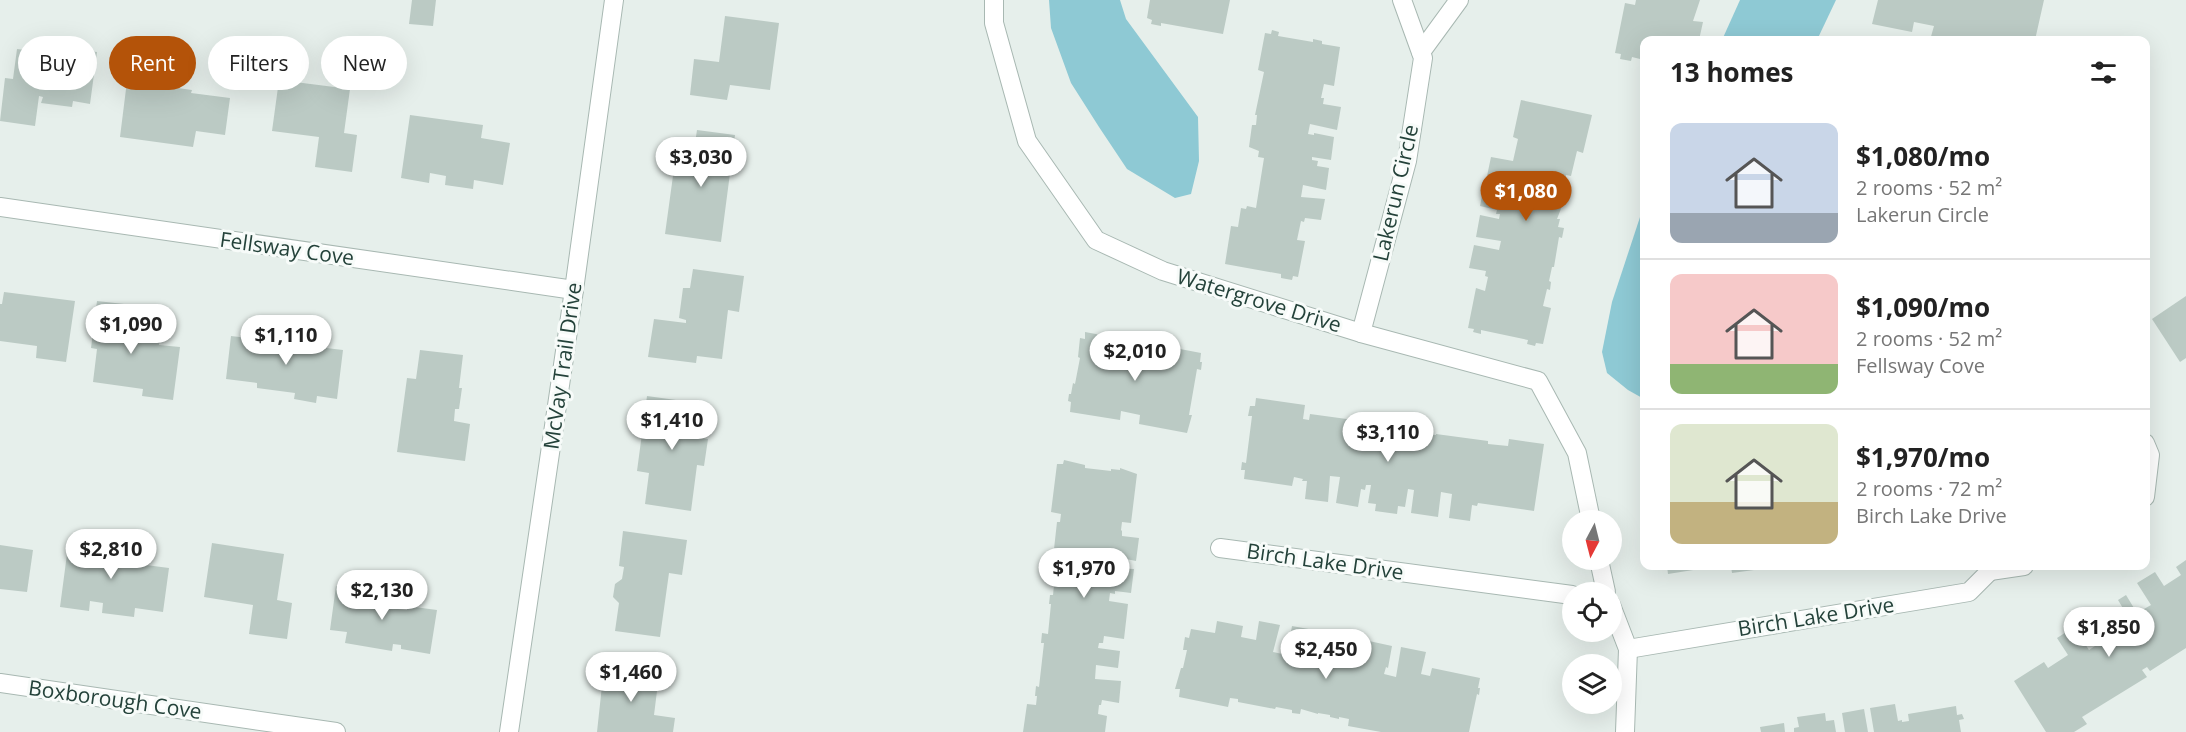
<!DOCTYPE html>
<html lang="en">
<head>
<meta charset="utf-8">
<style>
	body { margin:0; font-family:"Open Sans",sans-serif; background:#f6f6f6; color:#222; height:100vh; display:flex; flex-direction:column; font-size:22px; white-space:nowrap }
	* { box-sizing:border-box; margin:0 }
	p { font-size:20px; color:#767676 }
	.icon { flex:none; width:33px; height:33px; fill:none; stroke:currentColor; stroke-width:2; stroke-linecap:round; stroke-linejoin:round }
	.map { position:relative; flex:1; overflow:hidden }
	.details { position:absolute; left:1640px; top:36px; width:510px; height:534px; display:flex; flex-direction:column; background:#fff; border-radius:12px; box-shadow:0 6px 24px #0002 }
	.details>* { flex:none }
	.guide { position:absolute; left:18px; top:36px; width:570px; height:54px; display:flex; gap:12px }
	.needle { width:39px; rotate:187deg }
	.controls { position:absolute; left:1562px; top:510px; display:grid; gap:12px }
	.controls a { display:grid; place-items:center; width:60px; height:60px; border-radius:50%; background:#fff; box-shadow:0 6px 24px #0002; font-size:30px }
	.price { position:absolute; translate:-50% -51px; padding:0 14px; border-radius:21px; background:#fff; color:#222; font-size:20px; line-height:39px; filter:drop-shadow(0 2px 3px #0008) }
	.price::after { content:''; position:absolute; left:50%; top:36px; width:18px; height:14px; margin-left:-9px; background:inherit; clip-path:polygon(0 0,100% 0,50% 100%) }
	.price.active { background:#b45309; color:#fff }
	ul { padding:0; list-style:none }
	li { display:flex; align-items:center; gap:18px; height:150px; padding:0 30px }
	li+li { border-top:2px solid #e0e0e0 }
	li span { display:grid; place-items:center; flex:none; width:168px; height:120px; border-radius:12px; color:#555 }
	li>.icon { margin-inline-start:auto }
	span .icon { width:72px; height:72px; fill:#fffc; stroke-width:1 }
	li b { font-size:26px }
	h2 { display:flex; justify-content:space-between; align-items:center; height:72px; padding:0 30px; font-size:26px }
	.pill { padding:0 21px; border-radius:27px; background:#fff; box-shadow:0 6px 24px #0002; font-size:21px; line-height:54px }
	.pill.active { background:#b45309; color:#fff }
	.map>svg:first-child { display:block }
	.water { fill:#8ec9d4 }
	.building { fill:#bbcac4 }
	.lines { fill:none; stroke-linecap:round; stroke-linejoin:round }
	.street-casing { stroke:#a8b8b2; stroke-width:20 }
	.street { stroke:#fff; stroke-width:18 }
	.labels { text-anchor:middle; stroke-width:6; stroke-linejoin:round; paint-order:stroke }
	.street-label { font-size:21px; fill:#24423a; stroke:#f7fbf9 }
</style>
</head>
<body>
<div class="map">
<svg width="2186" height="732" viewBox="0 0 2186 732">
	<rect width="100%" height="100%" fill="#e6efeb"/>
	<g class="water">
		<polygon points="1049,0 1120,0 1126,19 1198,117 1199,161 1191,194 1175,198 1127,169 1099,127 1071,83 1051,28"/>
		<polygon points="1740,0 1836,0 1817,40 1722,40"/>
		<polygon points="1644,205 1644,399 1628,390 1607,373 1602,352 1612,302"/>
	</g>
	<g class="building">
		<polygon points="412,0 436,0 433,26 409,24"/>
		<polygon points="1150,0 1230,0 1223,34 1161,23 1161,26 1151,24 1152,20 1147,18"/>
		<polygon points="1636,0 1700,0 1693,21 1703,22 1699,40 1644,40 1644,60 1632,57 1631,61 1620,59 1621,54 1615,53 1625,3 1635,5"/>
		<polygon points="1878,0 2044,0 2035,40 1991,40 1980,38 1979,40 1930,40 1934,26 1914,22 1912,32 1872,24"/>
		<polygon points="725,16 779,23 770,90 730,85 727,100 690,95 694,59 719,62"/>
		<polygon points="1272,30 1279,32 1278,36 1313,42 1313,39 1322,41 1322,44 1340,47 1334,86 1324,84 1321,98 1324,98 1323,104 1341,107 1337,130 1310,124 1308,134 1314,135 1314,133 1334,137 1331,160 1312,157 1312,160 1318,161 1317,166 1329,168 1326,190 1303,185 1301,197 1325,199 1321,220 1305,218 1304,222 1301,221 1297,240 1305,241 1298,277 1293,276 1292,280 1281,278 1281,274 1225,264 1231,226 1238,227 1241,208 1246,209 1247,206 1256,208 1264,158 1258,157 1259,151 1249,147 1252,125 1256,125 1257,115 1255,115 1264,72 1258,70 1265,33 1271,34"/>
		<polygon points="69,48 97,52 90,104 73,101 72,107 41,103 43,97 39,96 35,126 0,121 5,78 13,79 17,49 68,55"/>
		<polygon points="279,80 350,89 344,133 357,135 352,172 315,167 319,137 272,131"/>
		<polygon points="127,81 192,90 191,93 230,98 225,135 196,131 193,147 120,137"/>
		<polygon points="1521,100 1592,115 1583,153 1577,151 1571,176 1566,175 1562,206 1557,219 1560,219 1558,227 1564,228 1562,238 1559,237 1554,267 1552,267 1549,281 1551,282 1550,290 1547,289 1543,306 1551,308 1543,344 1536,343 1535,346 1527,344 1528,340 1481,330 1481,334 1473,332 1474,329 1468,328 1476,288 1485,291 1488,277 1485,276 1486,271 1469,268 1474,245 1499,250 1501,241 1476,237 1480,215 1499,219 1500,214 1496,214 1497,210 1480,206 1484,185 1507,190 1509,180 1487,176 1491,157 1513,161 1518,139 1513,137"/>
		<polygon points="410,115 483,125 481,138 510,143 503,185 474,180 473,189 445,185 446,176 430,173 429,183 401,178"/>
		<polygon points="697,130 735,135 721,242 665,234 676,154 693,157"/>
		<polygon points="693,269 744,276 739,312 728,310 722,359 697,356 696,363 648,357 654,319 686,323 686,320 679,318 683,288 690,288"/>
		<polygon points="4,292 75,301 66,362 36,358 37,346 0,341 0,304 2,304"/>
		<polygon points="2186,296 2186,358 2180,362 2152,319"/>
		<polygon points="97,301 133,305 128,340 131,341 132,335 160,339 159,345 180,347 173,400 142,396 143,389 93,382 97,349 91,348"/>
		<polygon points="266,330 303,335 301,345 343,350 337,399 317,396 316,403 294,399 295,393 257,388 257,383 226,379 231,336 265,340"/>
		<polygon points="1085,332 1134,341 1133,350 1152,354 1154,344 1201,353 1200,362 1202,362 1201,370 1197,369 1189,415 1192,415 1187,433 1139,424 1140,415 1121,411 1120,420 1070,412 1071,402 1068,401 1069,394 1071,394 1073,383 1075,384 1080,358 1078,357 1080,338 1085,339"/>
		<polygon points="420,350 463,355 459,388 462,388 459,409 455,409 454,421 470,424 465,461 397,452 407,378 416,379"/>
		<polygon points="647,396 705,404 700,438 708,439 704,466 697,465 691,511 645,504 649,473 637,471"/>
		<polygon points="1256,398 1305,405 1303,419 1309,420 1310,414 1376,423 1375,429 1393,429 1393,432 1414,433 1413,435 1423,436 1423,434 1436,435 1436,434 1488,441 1488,444 1508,446 1509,439 1544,444 1534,511 1478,503 1477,506 1472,505 1470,521 1449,518 1452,494 1441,492 1438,517 1411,513 1414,490 1408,489 1405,507 1398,506 1397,514 1375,511 1376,504 1368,503 1371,485 1366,485 1365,490 1361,489 1358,507 1336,503 1340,477 1330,476 1328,502 1305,499 1307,481 1302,481 1303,479 1294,477 1292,486 1244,479 1245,470 1241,470 1242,462 1246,463 1252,416 1248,416 1250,406 1255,406"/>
		<polygon points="1064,460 1085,465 1085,468 1111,471 1111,469 1120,470 1120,468 1137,474 1131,523 1122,522 1121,530 1122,531 1122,536 1139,538 1136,561 1111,556 1109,568 1134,569 1131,593 1115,591 1115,594 1110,593 1109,601 1128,604 1124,639 1104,636 1103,643 1099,643 1098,648 1120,651 1118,668 1096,665 1095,679 1121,681 1119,703 1102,700 1101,705 1099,705 1098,714 1107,716 1105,732 1023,732 1027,704 1036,705 1037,696 1035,696 1036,686 1039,687 1044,643 1041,643 1042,633 1048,634 1051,604 1049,604 1050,595 1053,595 1054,585 1049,584 1052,565 1056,566 1058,550 1054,549 1057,522 1060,522 1061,514 1051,512 1057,464 1063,464"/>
		<polygon points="623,531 687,540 682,575 669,573 660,637 615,631 619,603 613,597 615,584 622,579 624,567 619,566"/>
		<polygon points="69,539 141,550 138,564 169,568 163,612 135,608 134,617 102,613 103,603 90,601 89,611 60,607"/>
		<polygon points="212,543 284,554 277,600 292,603 287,639 249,634 253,605 204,597"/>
		<polygon points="0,545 33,550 27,592 0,589"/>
		<polygon points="2186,560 2186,648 2150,671 2147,667 2142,670 2147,677 2082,717 2087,724 2074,732 2046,732 2014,681 2044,662 2048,668 2068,655 2057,638 2074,627 2089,650 2101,642 2088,620 2100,612 2115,636 2133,625 2118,600 2126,595 2137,613 2151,605 2137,583 2155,572 2164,586 2181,575 2176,567"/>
		<polygon points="1667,566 1712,566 1712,567 1668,574"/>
		<polygon points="1731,566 1753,566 1754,570 1732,573"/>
		<polygon points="336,586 400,596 398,609 407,610 407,606 437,610 430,654 401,649 401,645 393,644 392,651 345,643 347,632 330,630"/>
		<polygon points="1217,621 1243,626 1241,637 1256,640 1259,621 1280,625 1273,652 1287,655 1292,626 1314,630 1311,649 1314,649 1313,654 1322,656 1324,644 1328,645 1331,633 1354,637 1352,647 1359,648 1357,662 1362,663 1362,660 1366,660 1369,641 1392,646 1388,668 1386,667 1384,674 1396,677 1401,647 1426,652 1421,674 1430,676 1432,668 1480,678 1478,688 1480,688 1479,695 1477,694 1469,732 1381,732 1348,726 1349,719 1339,717 1339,719 1330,717 1330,715 1318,713 1318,714 1301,709 1300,714 1292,713 1292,710 1276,707 1275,709 1238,702 1238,699 1230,698 1228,707 1179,697 1180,689 1175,689 1181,668 1183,668 1187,650 1183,650 1185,637 1189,638 1191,629 1215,633"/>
		<polygon points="604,667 659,675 654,715 675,718 673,732 597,732"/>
		<polygon points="1895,704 1898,721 1902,720 1902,722 1909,721 1908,714 1956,706 1957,715 1962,714 1964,719 1959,720 1961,732 1874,732 1870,708"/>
		<polygon points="1864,709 1868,732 1845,732 1842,713"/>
		<polygon points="1825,713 1826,721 1834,720 1836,732 1794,732 1794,728 1799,727 1797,717"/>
		<polygon points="1784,723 1785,732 1761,732 1760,727"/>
	</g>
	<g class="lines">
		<g class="street-casing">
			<g id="street">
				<polyline points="994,0 994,23 1027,141 1096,240 1163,271 1361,333 1538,381 1577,453 1591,520"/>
				<polyline points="1421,52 1459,0"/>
				<polyline points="0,207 574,290"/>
				<polyline points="1361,333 1407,161 1423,58 1402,0"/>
				<polyline points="2145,443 2150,455 2145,497"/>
				<polyline points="1220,548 1572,595"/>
				<polyline points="1599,560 1606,592"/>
				<polyline points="1990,571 2024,566"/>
				<polyline points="1611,605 1628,649 1625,732"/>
				<polyline points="1628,649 1969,592 1990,571 1992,566"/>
				<polyline points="0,683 336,732"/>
				<polyline points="509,732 574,290 614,0"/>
			</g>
		</g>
		<use href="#street" class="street"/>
	</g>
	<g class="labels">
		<g class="street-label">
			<text transform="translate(1396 193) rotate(-77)" y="7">Lakerun Circle</text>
			<text transform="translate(287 249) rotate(8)" y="7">Fellsway Cove</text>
			<text transform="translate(1259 301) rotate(17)" y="7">Watergrove Drive</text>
			<text transform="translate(563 366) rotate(-82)" y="7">McVay Trail Drive</text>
			<text transform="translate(1325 562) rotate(8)" y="7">Birch Lake Drive</text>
			<text transform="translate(1816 617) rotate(-9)" y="7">Birch Lake Drive</text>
			<text transform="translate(115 700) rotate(8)" y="7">Boxborough Cove</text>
		</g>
	</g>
</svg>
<div class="controls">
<a><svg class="needle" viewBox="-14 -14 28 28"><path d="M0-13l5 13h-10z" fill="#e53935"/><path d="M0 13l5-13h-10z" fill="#767676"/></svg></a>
<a><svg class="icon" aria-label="locate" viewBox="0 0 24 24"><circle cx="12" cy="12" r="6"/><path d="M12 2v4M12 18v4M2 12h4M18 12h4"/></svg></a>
<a><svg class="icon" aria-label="layers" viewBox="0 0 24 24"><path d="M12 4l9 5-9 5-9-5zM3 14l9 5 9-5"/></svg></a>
</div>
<b class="price" style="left:701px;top:188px">$3,030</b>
<b class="price active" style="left:1526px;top:222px">$1,080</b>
<b class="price" style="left:131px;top:355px">$1,090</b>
<b class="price" style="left:286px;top:366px">$1,110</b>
<b class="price" style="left:1135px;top:382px">$2,010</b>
<b class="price" style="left:672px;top:451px">$1,410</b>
<b class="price" style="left:1388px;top:463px">$3,110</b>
<b class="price" style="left:111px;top:580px">$2,810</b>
<b class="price" style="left:1084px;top:599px">$1,970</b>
<b class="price" style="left:382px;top:621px">$2,130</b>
<b class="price" style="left:2109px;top:658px">$1,850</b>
<b class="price" style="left:1326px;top:680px">$2,450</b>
<b class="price" style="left:631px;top:703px">$1,460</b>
<div class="guide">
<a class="pill">Buy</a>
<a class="pill active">Rent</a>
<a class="pill">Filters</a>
<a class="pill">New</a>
</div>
<section class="details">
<h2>13 homes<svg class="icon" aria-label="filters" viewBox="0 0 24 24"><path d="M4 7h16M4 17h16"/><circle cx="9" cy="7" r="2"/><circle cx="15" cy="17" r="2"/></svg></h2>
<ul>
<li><span style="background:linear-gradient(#c9d6e8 75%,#9aa5b1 0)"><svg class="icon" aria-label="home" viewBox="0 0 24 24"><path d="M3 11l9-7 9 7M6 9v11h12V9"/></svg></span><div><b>$1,080/mo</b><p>2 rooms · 52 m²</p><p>Lakerun Circle</p></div></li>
<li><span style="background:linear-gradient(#f6c9c9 75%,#8fb573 0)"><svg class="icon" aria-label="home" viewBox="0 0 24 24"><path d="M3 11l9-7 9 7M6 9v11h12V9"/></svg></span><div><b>$1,090/mo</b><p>2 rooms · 52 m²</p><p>Fellsway Cove</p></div></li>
<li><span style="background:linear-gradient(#dfe7d0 65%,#c2b280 0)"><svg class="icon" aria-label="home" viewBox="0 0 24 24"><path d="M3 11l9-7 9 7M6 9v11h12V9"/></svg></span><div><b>$1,970/mo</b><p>2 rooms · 72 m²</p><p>Birch Lake Drive</p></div></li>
</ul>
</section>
</div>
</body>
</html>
